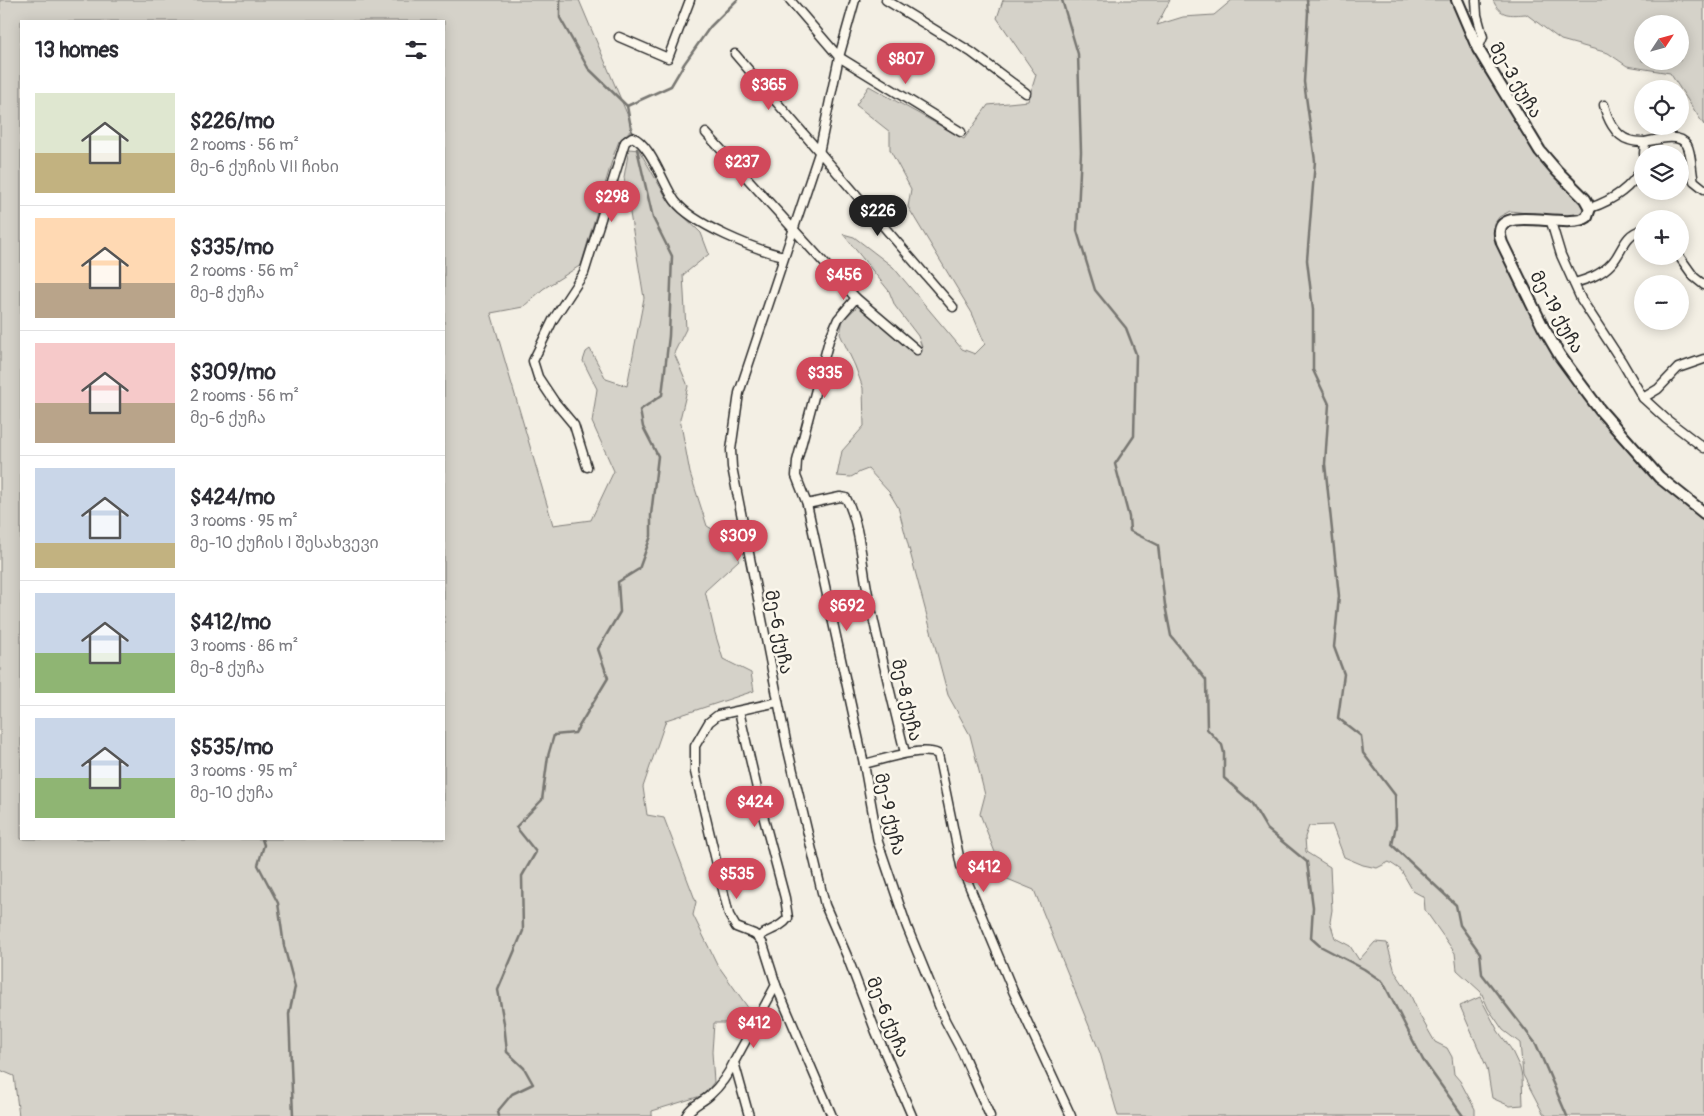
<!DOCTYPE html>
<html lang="en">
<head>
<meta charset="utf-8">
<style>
	body { margin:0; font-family:Pangolin,"Noto Sans Georgian",sans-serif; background:#f7f7f7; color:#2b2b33; height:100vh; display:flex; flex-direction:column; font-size:19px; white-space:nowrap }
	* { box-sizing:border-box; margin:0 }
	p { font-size:16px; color:#7c7c81 }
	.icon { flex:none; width:28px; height:28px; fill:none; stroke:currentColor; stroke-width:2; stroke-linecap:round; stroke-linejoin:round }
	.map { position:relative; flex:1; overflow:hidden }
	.panel { position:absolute; left:20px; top:20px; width:425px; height:820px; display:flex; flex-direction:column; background:#fff; border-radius:0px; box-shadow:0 2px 12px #0003 }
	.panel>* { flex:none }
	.needle { width:32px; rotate:54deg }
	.fabs { position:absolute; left:1634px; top:15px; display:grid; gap:10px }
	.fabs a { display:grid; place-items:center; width:55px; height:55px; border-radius:50%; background:#fff; box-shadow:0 2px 12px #0003; font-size:25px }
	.price { position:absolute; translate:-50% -42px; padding:0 11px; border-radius:18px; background:#d1495b; color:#fff; font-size:16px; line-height:32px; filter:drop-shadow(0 1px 2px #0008) }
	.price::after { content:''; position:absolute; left:50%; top:30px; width:15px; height:11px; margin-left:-8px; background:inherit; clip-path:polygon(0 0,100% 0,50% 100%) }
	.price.on { background:#222; color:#fff }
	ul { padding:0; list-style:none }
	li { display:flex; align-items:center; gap:15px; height:125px; padding:0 15px }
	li+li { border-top:1px solid #e1e1e2 }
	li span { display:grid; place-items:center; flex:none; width:140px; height:100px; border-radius:0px; color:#555 }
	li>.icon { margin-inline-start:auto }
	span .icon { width:60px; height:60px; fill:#fffc; stroke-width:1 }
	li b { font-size:21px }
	h2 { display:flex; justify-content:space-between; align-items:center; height:60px; padding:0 15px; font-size:21px }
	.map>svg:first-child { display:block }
	.green { fill:#d5d2c9; stroke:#807e7a; fill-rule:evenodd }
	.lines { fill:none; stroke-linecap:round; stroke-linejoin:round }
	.stream { stroke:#787772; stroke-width:2.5 }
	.minor-casing { stroke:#2b2b2b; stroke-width:11 }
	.tertiary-casing { stroke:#2b2b2b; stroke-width:14 }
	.minor { stroke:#fbf7ec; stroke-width:8 }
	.tertiary { stroke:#fbf7ec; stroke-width:10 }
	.labels { text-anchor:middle; stroke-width:5; stroke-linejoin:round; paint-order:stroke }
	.street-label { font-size:18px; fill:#2b2b2b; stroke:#fbf7ec }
</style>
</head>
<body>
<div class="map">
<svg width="1704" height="1116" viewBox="0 0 1704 1116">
	<rect width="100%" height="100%" fill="#f3efe4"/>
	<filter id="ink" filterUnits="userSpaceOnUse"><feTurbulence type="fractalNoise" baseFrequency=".02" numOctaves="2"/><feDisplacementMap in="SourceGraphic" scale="10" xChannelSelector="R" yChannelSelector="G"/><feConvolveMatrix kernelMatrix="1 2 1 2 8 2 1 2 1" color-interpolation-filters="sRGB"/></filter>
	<g filter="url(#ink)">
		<g class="green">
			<path d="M0,0H579L633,128L619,141L614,154L581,265L543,289L523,307L491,313L553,525L591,520L614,471L592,422L597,389L583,361L586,352L590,349L606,379L627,386L644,298L624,177L629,149L639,150L669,202L701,233L709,254L683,275L686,329L674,353L688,386L680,419L690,473L707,526L737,544L739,560L705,591L715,633L723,659L751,673L754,691L666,720L643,787L647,815L664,818L696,902L693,915L717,964L749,1009V1023H714L712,1052L714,1082L704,1095L652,1111V1116H19L14,1076L0,1070ZM444,21V839H21V21Z"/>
			<polygon points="1003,0 1170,0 1157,25 1183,17 1214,15 1232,0 1453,0 1459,19 1478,56 1579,197 1586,209 1580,218 1544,215 1510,211 1499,217 1495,223 1497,243 1526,302 1630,451 1658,484 1704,518 1704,1116 1547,1116 1543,1113 1523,1075 1520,1043 1503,1030 1488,1008 1481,992 1457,970 1455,953 1425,910 1424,897 1413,891 1401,870 1389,862 1377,868 1363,865 1344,857 1332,825 1309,826 1305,837 1306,852 1330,867 1332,910 1330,922 1335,938 1350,946 1359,960 1375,942 1387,943 1395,972 1410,994 1420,1016 1435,1042 1447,1048 1452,1057 1454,1074 1460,1081 1475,1109 1475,1116 1118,1116 1100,1053 1034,890 1005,878 980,814 985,795 970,735 948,695 898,507 889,492 868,469 860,472 851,477 837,476 842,451 864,426 863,388 855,366 840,334 843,320 858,306 871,314 911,351 922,347 918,336 895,306 889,291 843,234 854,237 893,267 962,349 975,354 985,344 972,313 908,207 911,189 890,150 890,132 856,105 869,86 964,139 988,105 1028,101 1036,75 997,18"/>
			<path d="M1493,0H1704V125L1670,73L1627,66L1608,53L1561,40L1526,14C1510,15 1500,17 1493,0ZM1642,24H1680V61H1642Z"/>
			<polygon points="1480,997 1498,1031 1511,1049 1520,1068 1522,1077 1523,1105 1510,1106 1492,1098 1487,1068 1460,1006"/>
		</g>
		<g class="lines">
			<g class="stream">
				<polyline points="560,0 560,18 588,68 627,106 632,133"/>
				<polyline points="1062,0 1078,54 1081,152 1077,231 1095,290 1126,328 1136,354 1134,436 1115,464 1129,517 1130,531 1158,545 1165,605 1171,636 1206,680 1207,729 1222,745 1224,753 1224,778 1251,802 1267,829 1307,862 1313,907 1311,938 1320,946 1364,969 1383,982 1423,1060 1463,1116"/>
				<polyline points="1307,0 1308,12 1304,82 1315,161 1307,260 1313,310 1313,370 1329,404 1325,464 1339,596 1334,647 1344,674 1338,718 1361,736 1363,753 1395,795 1396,825 1392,845 1456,905 1460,925 1480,953 1482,974 1536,1044 1567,1116"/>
				<polyline points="627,106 671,86 684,64 710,27 737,0"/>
				<polyline points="262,839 264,845 258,865 278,903 284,946 295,987 289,1014 293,1116"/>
				<polyline points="498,1116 497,1112 512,1094 533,1084 524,1068 507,1052 504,1023 498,990 523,931 522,876 536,852 516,827 542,800 548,756 554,735 575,733 608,678 598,649 620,612 618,582 639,569 651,536 651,515 658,456 643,427 640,410 662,395 669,336 672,256 653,218 637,149"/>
			</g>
			<g class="minor-casing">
				<g id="minor">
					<polyline points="790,0 839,57 961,132"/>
					<polyline points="855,0 839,57 819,153 739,393 731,450 732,467 787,746 825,905 847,956 876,1032 912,1116"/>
					<polyline points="886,0 971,52 1026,93"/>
					<polyline points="1476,0 1477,15 1483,37 1478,49"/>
					<polyline points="619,37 668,58 690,0"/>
					<polyline points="735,54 953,307"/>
					<path d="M1604,105C1607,118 1615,136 1629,140C1634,142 1640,142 1645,142L1644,154"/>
					<polyline points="706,133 856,298 917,350"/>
					<path d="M1645,142C1656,140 1679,132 1687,145C1692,154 1691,171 1694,181L1704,189"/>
					<path d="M1590,208C1611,201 1631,188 1642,168"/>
					<polyline points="1551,222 1561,255 1581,299 1622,362 1643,398 1666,419 1704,448"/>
					<polyline points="1679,256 1694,277 1704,285"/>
					<path d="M1574,283C1588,279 1601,275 1612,263C1623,251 1624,234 1642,230"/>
					<polyline points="856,298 838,319 829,340 797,461 796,476 807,504 864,764 878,842 907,927 945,1020 962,1052 990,1116"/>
					<polyline points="1643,398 1658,389 1678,368 1704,359"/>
					<path d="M587,467L574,425L554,401L538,377L533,361L553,320L584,273L625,142L632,137C651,144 663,184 675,201C692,224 756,250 784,256"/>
					<path d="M807,504L840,497L846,498C860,524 862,565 868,594C879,647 892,700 905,753"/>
					<polyline points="778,702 718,715 709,722 695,746 695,772 729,915 736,927 754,934 758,937 763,944 776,985 832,1116"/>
					<path d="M739,711L764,819L785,898L788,918C781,928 768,930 758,937"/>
					<path d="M864,764C882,760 921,746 938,754L961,866L1013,991L1071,1116"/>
					<path d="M686,1116C691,1105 702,1103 710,1095C721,1085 728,1075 734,1062"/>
					<polyline points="749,1116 734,1062 776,985"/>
				</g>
			</g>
			<g class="tertiary-casing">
				<path id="tertiary" d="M1457,0L1478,49L1540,151L1557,171L1585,199L1590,208L1587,217C1569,230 1502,206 1500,231C1499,235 1501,239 1502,243L1543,327L1560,356L1579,382L1600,410L1659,477L1704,513"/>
			</g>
			<use href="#minor" class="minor"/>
			<use href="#tertiary" class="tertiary"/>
		</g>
	</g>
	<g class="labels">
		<g class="street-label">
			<text transform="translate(1516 80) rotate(59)" y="6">მე-3 ქუჩა</text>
			<text transform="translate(1557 312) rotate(61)" y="6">მე-19 ქუჩა</text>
			<text transform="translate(779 632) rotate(79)" y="6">მე-6 ქუჩა</text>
			<text transform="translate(907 700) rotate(77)" y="6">მე-8 ქუჩა</text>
			<text transform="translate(890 814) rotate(77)" y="6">მე-9 ქუჩა</text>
			<text transform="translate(888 1017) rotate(68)" y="6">მე-6 ქუჩა</text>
		</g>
	</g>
</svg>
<div class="fabs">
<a><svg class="needle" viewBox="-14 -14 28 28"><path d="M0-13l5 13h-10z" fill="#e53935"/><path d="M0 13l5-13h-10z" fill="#7c7c81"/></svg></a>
<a><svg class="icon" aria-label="locate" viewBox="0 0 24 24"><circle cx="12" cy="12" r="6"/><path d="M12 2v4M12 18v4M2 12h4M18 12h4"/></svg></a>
<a><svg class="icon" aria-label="layers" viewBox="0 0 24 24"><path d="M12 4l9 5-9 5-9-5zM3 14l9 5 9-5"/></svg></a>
<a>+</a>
<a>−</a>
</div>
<b class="price" style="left:906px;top:85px">$807</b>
<b class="price" style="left:769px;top:111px">$365</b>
<b class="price" style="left:742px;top:188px">$237</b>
<b class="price" style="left:612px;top:223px">$298</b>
<b class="price on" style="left:878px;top:237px">$226</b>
<b class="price" style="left:844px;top:301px">$456</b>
<b class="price" style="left:825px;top:399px">$335</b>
<b class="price" style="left:738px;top:562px">$309</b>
<b class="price" style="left:847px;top:632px">$692</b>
<b class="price" style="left:755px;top:828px">$424</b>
<b class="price" style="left:984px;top:893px">$412</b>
<b class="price" style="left:737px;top:900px">$535</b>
<b class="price" style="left:754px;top:1049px">$412</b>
<section class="panel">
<h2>13 homes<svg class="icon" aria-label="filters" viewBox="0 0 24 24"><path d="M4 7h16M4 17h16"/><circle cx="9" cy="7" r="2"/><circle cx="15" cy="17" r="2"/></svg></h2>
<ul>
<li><span style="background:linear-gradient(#dfe7d0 60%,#c2b280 0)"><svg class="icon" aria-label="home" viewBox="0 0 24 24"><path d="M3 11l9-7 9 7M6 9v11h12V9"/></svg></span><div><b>$226/mo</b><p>2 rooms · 56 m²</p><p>მე-6 ქუჩის VII ჩიხი</p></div></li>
<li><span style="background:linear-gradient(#ffd9b3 65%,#b9a48a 0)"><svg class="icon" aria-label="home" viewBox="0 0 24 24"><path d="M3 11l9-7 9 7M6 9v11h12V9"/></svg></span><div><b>$335/mo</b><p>2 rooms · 56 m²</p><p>მე-8 ქუჩა</p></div></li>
<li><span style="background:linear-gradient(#f6c9c9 60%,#b9a48a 0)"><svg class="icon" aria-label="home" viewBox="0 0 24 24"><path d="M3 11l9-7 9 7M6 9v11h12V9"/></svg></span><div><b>$309/mo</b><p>2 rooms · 56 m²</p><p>მე-6 ქუჩა</p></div></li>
<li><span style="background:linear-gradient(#c9d6e8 75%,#c2b280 0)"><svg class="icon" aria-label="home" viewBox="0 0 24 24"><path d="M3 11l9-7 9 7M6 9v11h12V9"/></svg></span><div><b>$424/mo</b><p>3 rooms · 95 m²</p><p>მე-10 ქუჩის I შესახვევი</p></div></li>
<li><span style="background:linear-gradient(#c9d6e8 60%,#8fb573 0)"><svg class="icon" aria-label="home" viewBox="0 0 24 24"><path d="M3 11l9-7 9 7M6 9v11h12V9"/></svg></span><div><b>$412/mo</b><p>3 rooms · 86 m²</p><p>მე-8 ქუჩა</p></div></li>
<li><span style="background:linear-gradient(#c9d6e8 60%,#8fb573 0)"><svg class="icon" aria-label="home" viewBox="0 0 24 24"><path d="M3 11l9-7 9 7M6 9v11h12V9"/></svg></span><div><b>$535/mo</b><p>3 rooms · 95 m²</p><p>მე-10 ქუჩა</p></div></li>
</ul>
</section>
</div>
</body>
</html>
